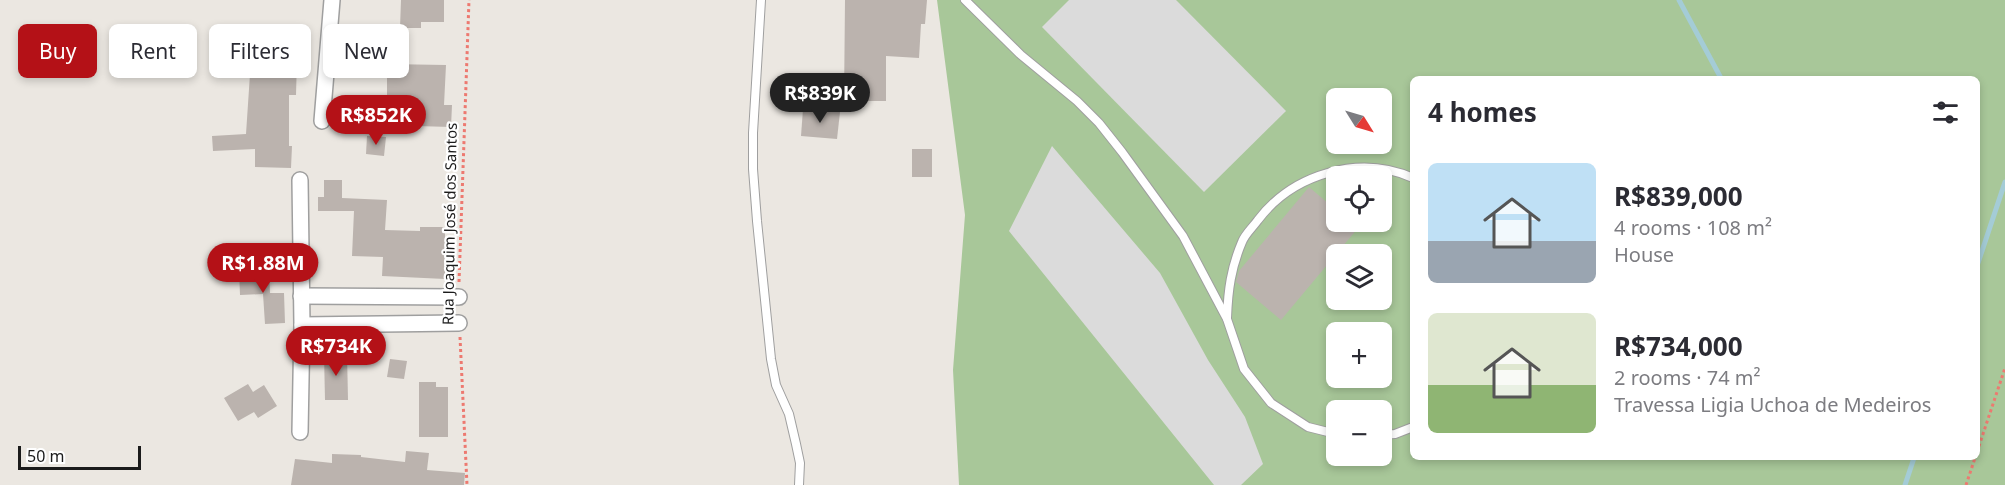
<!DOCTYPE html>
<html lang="en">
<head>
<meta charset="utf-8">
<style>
	body { margin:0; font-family:"Noto Sans",sans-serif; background:#f7f7f7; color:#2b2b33; height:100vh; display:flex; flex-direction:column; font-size:22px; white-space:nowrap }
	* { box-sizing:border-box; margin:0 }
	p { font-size:20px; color:#7c7c81 }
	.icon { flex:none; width:33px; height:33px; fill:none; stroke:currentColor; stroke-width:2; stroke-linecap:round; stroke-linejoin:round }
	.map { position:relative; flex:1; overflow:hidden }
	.sheet { position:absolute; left:1410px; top:76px; width:570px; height:384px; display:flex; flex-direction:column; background:#fff; border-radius:9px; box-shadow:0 3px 9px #0003 }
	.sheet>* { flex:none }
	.top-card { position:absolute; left:18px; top:24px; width:570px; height:54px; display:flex; gap:12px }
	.needle { width:39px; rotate:127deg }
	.fabs { position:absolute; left:1326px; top:88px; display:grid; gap:12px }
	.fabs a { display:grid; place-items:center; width:66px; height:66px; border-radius:9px; background:#fff; box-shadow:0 3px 9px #0003; font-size:30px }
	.scale { position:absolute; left:18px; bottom:15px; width:123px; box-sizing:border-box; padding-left:6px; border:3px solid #1b1b1b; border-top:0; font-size:16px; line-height:21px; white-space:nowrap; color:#1b1b1b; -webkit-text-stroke:4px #fff; paint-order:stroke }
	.price { position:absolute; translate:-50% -51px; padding:0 14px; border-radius:21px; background:#b41117; color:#fff; font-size:20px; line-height:39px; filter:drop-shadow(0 2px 3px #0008) }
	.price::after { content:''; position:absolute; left:50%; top:36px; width:18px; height:14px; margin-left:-9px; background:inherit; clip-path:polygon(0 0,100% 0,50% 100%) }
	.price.active { background:#222; color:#fff }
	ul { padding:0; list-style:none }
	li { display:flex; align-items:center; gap:18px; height:150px; padding:0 18px }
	li span { display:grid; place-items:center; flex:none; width:168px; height:120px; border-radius:9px; color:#555 }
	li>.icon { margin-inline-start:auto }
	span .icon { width:72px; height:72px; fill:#fffc; stroke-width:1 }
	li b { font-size:26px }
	h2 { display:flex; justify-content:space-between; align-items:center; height:72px; padding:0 18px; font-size:26px }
	.chip { padding:0 21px; border-radius:9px; background:#fff; box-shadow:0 3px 9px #0003; font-size:21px; line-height:54px }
	.chip.active { background:#b41117; color:#fff }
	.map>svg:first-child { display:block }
	.forest { fill:#a8c799; fill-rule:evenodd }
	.parking { fill:#dbdbdb }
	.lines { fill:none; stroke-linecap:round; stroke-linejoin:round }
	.stream { stroke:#a4ccd6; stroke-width:5 }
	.building { fill:#bbb3ae }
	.service-casing { stroke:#9f9f9f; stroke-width:10 }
	.minor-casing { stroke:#9f9f9f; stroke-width:18 }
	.path { stroke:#ed7970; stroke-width:3; stroke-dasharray:3 3; stroke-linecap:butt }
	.service { stroke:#fff; stroke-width:8 }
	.minor { stroke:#fff; stroke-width:15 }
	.labels { text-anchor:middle; stroke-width:4.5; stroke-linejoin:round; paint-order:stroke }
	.street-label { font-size:15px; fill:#1b1b1b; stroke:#fff }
</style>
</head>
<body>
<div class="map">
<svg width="2005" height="485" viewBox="0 0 2005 485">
	<rect width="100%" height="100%" fill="#ebe7e1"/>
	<path class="forest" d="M937,0H2005V485H959L953,370L965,215ZM1413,80H1977V458H1413ZM1336,99H1382V144H1336ZM1336,177H1382V222H1336ZM1336,255H1382V300H1336ZM1336,333H1382V378H1336ZM1336,411H1382V456H1336Z"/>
	<g class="parking">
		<polygon points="1069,0 1176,0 1286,111 1204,192 1042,27"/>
		<polygon points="1052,146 1160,273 1208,360 1245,417 1263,464 1241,485 1214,485 1009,231"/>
	</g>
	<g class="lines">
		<g class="stream">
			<polyline points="1679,0 1722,80"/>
			<polyline points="1977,266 2005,182"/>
			<polyline points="1905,485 1914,458"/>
		</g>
	</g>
	<g class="building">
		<polygon points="401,0 444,0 444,22 421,22 421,28 400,28"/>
		<polygon points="845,0 927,0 925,24 921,24 919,58 886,56 886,101 844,101"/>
		<polygon points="234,30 302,32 301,60 297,60 296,95 289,95 289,146 292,146 291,168 255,167 255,149 213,151 212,136 246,134 251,59 233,58"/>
		<polygon points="387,64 446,65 444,105 452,105 451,127 416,126 415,132 388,131 390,95 387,95"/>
		<polygon points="803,109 840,112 837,139 801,136"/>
		<polygon points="367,136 386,137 384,156 366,154"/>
		<rect x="912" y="149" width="20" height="28"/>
		<polygon points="324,180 342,180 342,198 387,200 385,230 420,231 420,227 445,227 445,279 382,276 383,257 352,256 354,211 318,211 318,197 324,197"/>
		<polygon points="1309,187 1336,210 1336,222 1351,222 1358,228 1281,320 1236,282 1239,271"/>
		<polygon points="269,269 270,293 284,293 285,323 265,324 263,294 240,295 239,270"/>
		<polygon points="347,353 348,400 325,400 324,354"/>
		<polygon points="390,359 407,361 404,379 387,377"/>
		<polygon points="419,382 436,382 436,387 448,387 448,437 419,437"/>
		<polygon points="248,384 253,392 264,385 277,406 258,418 254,412 238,421 224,398"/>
		<polygon points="406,451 429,453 427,470 465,473 464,485 291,485 295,459 332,463 332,454 361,455 361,457 405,462"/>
	</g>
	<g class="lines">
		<g class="service-casing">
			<g id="service">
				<polyline points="761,0 753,133 753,169 757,221 771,359 776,385 789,414 796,444 800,463 799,485"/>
				<polyline points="965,0 1021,55 1077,101 1099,123 1122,152 1183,236 1227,319 1244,369 1271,403 1308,427 1336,434"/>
				<path d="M1227,318C1228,290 1231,268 1242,242C1245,234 1253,227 1258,220C1293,174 1359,154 1413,178"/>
				<polyline points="1382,435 1395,434 1413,427"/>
			</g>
		</g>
		<g class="minor-casing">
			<g id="minor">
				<polyline points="322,121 332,0"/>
				<polyline points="301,296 459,297"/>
				<polyline points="302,325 459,323"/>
				<polyline points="300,432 302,325 300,180"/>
			</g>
		</g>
		<g class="path">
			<polyline points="459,282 469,0"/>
			<polyline points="460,337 467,485"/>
			<polyline points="1977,452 2005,368"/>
			<polyline points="1966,485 1975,458"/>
		</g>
		<use href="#service" class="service"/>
		<use href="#minor" class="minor"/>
	</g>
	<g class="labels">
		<g class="street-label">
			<text transform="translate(450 224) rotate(-89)" y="5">Rua Joaquim José dos Santos</text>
		</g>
	</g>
</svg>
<div class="fabs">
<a><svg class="needle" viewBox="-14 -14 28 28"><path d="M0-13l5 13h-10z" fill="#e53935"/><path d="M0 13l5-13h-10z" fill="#7c7c81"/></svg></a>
<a><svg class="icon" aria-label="locate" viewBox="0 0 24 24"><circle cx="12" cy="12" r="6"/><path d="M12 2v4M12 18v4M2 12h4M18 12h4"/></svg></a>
<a><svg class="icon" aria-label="layers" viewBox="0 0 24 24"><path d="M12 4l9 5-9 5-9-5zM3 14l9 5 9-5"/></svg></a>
<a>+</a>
<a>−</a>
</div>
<div class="scale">50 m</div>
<b class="price active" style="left:820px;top:124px">R$839K</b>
<b class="price" style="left:376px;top:146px">R$852K</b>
<b class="price" style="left:263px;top:294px">R$1.88M</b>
<b class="price" style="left:336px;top:377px">R$734K</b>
<div class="top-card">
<a class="chip active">Buy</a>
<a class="chip">Rent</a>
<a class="chip">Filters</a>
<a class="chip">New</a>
</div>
<section class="sheet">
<h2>4 homes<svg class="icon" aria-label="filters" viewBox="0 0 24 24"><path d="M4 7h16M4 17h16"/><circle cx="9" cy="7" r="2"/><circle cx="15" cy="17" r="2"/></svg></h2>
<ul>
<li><span style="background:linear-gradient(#bfe0f5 65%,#9aa5b1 0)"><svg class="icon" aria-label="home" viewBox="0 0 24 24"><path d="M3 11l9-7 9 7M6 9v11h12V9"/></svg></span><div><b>R$839,000</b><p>4 rooms · 108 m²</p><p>House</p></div></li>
<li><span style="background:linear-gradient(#dfe7d0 60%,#8fb573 0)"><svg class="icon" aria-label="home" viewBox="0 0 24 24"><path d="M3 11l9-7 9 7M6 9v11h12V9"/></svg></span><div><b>R$734,000</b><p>2 rooms · 74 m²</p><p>Travessa Ligia Uchoa de Medeiros</p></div></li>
</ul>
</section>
</div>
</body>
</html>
